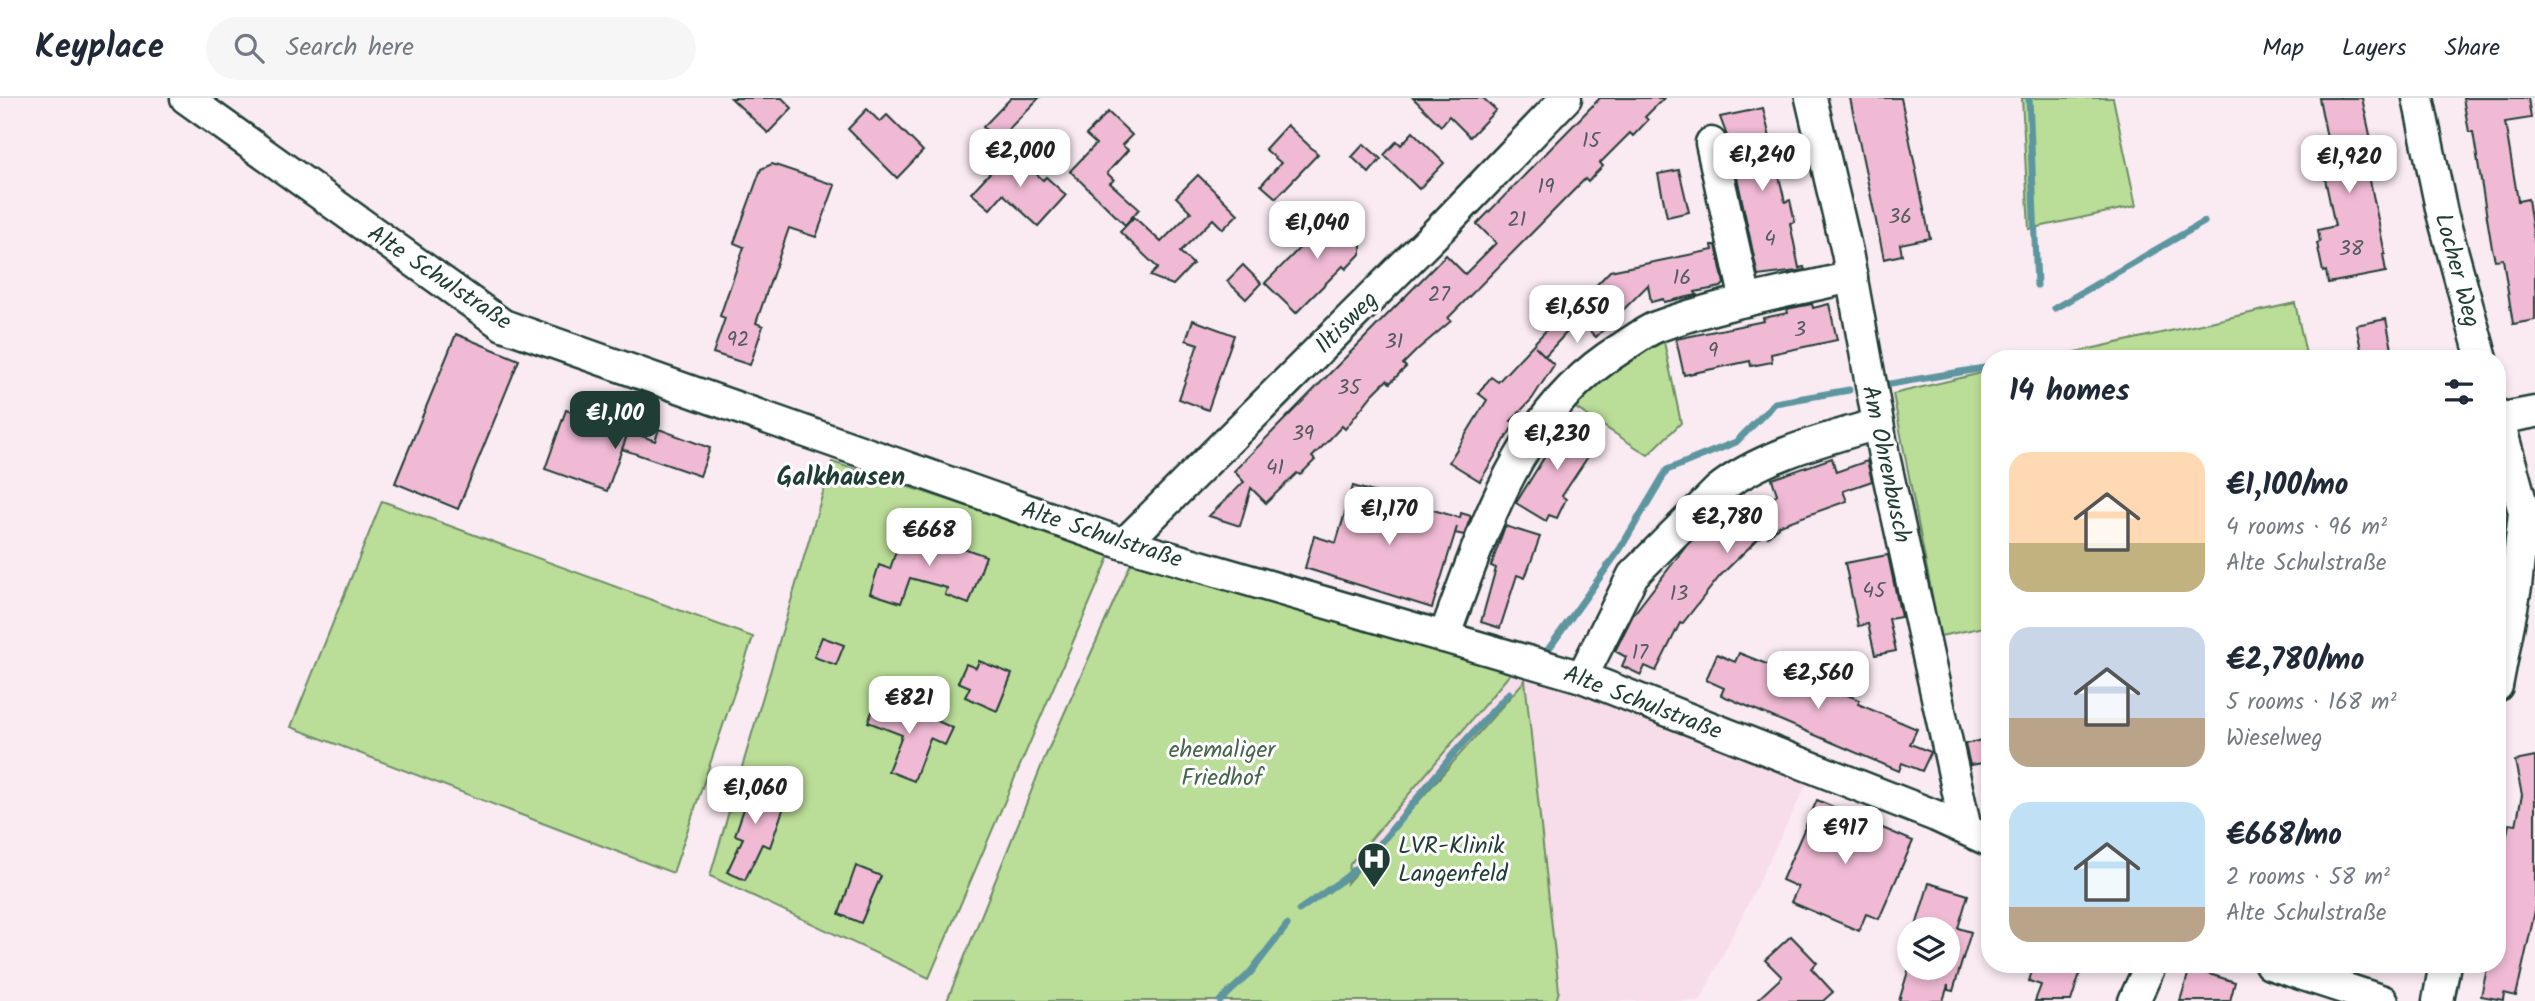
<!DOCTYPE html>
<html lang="en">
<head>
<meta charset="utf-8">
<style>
	body { margin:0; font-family:Kalam,sans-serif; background:#f6f6f7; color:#1f2937; height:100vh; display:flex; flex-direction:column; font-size:26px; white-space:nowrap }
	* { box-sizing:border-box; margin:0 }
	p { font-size:23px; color:#747a83 }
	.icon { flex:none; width:38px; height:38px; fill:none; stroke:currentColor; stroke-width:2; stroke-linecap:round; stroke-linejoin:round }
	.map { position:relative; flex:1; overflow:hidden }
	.details { position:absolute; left:1981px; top:252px; width:525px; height:623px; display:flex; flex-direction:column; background:#fff; border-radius:28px; box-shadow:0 4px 10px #0003 }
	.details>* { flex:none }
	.controls { position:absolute; left:1897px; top:819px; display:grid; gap:14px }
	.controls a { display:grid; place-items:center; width:63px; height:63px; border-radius:50%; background:#fff; box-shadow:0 4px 10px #0003; font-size:35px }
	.price { position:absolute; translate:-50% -60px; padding:0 16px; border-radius:14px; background:#fff; color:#222; font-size:23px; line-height:46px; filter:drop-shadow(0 2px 4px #0008) }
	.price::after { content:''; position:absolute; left:50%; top:42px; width:21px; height:16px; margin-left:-10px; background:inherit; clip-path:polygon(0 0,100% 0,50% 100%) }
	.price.current { background:#1f3d34; color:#fff }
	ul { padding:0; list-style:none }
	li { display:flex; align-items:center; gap:21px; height:175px; padding:0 28px }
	li span { display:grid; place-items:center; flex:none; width:196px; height:140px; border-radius:21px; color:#555 }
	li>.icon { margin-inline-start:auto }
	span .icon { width:84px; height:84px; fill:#fffc; stroke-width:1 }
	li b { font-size:30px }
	h2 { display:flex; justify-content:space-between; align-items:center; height:84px; padding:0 28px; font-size:30px }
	header { display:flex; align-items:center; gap:42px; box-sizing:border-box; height:98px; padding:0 35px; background:#fff; border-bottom:2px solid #e0e1e3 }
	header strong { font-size:33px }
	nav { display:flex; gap:38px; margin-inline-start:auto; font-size:24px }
	.search { width:490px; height:63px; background:#f6f6f7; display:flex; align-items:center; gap:18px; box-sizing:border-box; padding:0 24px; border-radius:38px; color:#747a83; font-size:26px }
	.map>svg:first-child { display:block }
	.built { fill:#f7dce9 }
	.green { fill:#badd97; stroke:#6c8d66; stroke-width:2 }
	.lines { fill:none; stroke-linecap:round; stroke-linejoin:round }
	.stream { stroke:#5d969f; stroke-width:7 }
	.building { fill:#f0bad4; stroke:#1f3d34; stroke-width:2 }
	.minor-casing { stroke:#1f3d34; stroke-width:35 }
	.minor { stroke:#fff; stroke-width:30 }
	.labels { text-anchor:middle; stroke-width:6; stroke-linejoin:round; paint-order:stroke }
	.number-label { font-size:21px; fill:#535c5c }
	.street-label { font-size:24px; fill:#1f3d34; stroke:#fff }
	.park-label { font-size:24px; fill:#46654d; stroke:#fff }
	.poi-label { font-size:24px; fill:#1f3d34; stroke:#fff; text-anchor:start }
	.neighbourhood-label { font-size:26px; font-weight:bold; fill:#1f3d34; stroke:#fff }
</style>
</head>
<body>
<header>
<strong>Keyplace</strong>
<div class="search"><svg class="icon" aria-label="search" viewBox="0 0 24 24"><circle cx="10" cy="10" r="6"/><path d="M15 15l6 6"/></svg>Search here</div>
<nav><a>Map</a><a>Layers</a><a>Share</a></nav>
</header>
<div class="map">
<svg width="2535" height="903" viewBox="0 0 2535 903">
	<rect width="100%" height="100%" fill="#faeaf2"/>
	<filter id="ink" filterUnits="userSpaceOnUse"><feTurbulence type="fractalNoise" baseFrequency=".0143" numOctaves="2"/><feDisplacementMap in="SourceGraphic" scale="14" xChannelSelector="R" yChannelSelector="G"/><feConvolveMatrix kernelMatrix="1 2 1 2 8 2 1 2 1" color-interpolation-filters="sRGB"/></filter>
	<g filter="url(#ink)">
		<polygon class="built" points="1131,465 1607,604 1810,679 1700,903 945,903"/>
		<g class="green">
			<polygon points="2022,0 2113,0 2136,108 2029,131"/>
			<polygon points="2295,205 2307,261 2045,261"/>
			<polygon points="1663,239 1681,325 1648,357 1571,307 1589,289"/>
			<polygon points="1990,273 1990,528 1940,538 1893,296"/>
			<polygon points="832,364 1111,455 929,880 710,778"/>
			<polygon points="382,403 753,539 673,775 291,629"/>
			<polygon points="1131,465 1511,575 1350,766 1347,785 1525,582 1559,893 1556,903 947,903 1045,659"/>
		</g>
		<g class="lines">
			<g class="stream">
				<polyline points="2029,0 2037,187"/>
				<polyline points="2055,210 2204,124"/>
				<polyline points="1884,287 1990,269"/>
				<polyline points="1545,556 1620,451 1667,372 1736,344 1775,305 1849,292"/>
				<polyline points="1299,812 1345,780 1371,757 1455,654 1509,595"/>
				<polyline points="1220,903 1250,875 1287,827"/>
			</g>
		</g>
		<g class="building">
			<polygon points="731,0 782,0 792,10 768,35"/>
			<polygon points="1011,0 1039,0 997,43 983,29"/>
			<polygon points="1413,0 1483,0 1496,12 1470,39 1449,18 1441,28"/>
			<polygon points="1600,0 1664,0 1645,19 1648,22 1633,38 1630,35 1600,65 1603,68 1595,76 1588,84 1585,81 1448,220 1451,223 1418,251 1403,266 1406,269 1390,285 1387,282 1372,297 1345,331 1342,328 1327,344 1312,359 1315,362 1300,377 1297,375 1266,405 1251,390 1240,428 1209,418 1244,384 1234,373 1446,157 1465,176 1496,145 1477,126"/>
			<polygon points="1850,0 1901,0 1930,140 1900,146 1902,157 1884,161"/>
			<polygon points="2319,0 2362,0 2372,46 2363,48 2385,156 2383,156 2386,174 2328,185 2326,173 2323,174 2317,145 2320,144 2318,132 2335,128 2320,57 2330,55"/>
			<polygon points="2463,0 2528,0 2531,20 2505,24 2518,103 2528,101 2535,148 2535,222 2513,226 2503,161 2495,162 2492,150 2473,34 2469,34"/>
			<polygon points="1763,10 1785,104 1790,102 1795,124 1790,125 1799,170 1804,169 1805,172 1758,178 1730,46 1720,19"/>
			<polygon points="867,11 880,24 887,17 923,53 897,80 848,31"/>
			<polygon points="1108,14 1132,37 1122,47 1128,52 1107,75 1114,82 1110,85 1139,111 1125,127 1070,73 1096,46 1086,37"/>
			<polygon points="1287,27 1318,56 1276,100 1261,87 1281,65 1265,51"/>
			<polygon points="1413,34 1444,65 1419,91 1384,57 1397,43 1401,47"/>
			<polygon points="1364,46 1381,61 1369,75 1352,59"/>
			<polygon points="1011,52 1043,82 1046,79 1066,97 1038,128 1003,96 990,111 971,95"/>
			<polygon points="772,66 835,87 816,139 789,130 756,225 763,228 750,267 713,255 725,220 720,218 744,149 734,145 761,71"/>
			<polygon points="1679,72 1689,114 1667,119 1658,76"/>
			<polygon points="1198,77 1238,116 1223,131 1213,121 1180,154 1193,166 1173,187 1150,178 1158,170 1120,134 1134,119 1161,144 1191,114 1176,99"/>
			<polygon points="1338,111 1361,135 1361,155 1346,171 1343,168 1296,215 1265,185"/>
			<polygon points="1712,147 1716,147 1724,186 1721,189 1695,194 1697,197 1664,204 1663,201 1651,204 1648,187 1596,239 1578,222 1545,258 1535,248 1554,267 1532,301 1511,323 1515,325 1480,383 1449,364 1487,302 1478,295 1491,279 1498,284 1579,197 1583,201 1610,173 1713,152"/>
			<polygon points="1243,167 1261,185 1246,201 1227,183"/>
			<polygon points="1812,206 1813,210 1829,206 1837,242 1771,256 1772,264 1751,268 1750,263 1684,277 1676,241 1764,223 1763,220 1788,215 1787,211"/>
			<polygon points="2386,221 2394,261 2363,261 2356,227"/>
			<polygon points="1193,222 1234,237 1208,312 1179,301 1198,246 1186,242"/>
			<polygon points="456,236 519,262 458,411 395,385"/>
			<polygon points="566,312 628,334 622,351 629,333 655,343 659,331 710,350 700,378 622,351 607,393 545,371"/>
			<polygon points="1568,321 1599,342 1562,398 1566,401 1557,420 1549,417 1546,423 1516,405"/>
			<polygon points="1832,360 1836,374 1867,363 1872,383 1843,393 1847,403 1780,427 1768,439 1764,435 1720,478 1682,526 1680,525 1656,573 1645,568 1641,577 1622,568 1626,559 1615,553 1633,517 1687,447 1712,422 1733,403 1751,421 1777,396 1772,381"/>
			<polygon points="1353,388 1460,420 1461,415 1471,418 1464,437 1455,435 1457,429 1432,510 1305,470 1314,438 1336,445"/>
			<polygon points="1505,428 1540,439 1525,480 1517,477 1500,530 1481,524 1496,470 1491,468"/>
			<polygon points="904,429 986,458 969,506 945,497 947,490 910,480 901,505 870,495 879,467 890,471"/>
			<polygon points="1888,457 1901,519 1889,521 1896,553 1875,557 1868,526 1858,528 1845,465"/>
			<polygon points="822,539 844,547 836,567 814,559"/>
			<polygon points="1739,555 1779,571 1781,568 1800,577 1799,580 1838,597 1840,594 1860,602 1858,606 1917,631 1910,646 1931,654 1922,673 1902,665 1899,673 1721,597 1724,590 1706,582 1717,556 1735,564"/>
			<polygon points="979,563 1012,576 997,613 965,599 970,589 958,584 966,566 976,570"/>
			<polygon points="877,602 909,615 911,611 953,630 945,647 930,640 914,683 888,673 902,637 868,624"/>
			<polygon points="1990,640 1990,664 1970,667 1965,646"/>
			<polygon points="2535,659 2535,813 2516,898 2504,895 2503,902 2481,898 2488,866 2497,866 2497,787 2509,726 2516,727 2522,697 2515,663"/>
			<polygon points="745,684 787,700 770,749 762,746 745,782 727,774 743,740 735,737 744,711 736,708"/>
			<polygon points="1817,702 1913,743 1879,821 1866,816 1859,833 1791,804 1798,789 1782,782"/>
			<polygon points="856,768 881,778 861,825 839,816"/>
			<polygon points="1929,785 1968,797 1958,830 1971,834 1953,893 1948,892 1948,887 1943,903 1899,903 1909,870 1948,870 1948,831 1916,828"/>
			<polygon points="1791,838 1817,865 1811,870 1833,894 1823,903 1756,903 1782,879 1765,862"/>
			<polygon points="2034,866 2083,866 2071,903 2035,903 2041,887 2029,883"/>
			<polygon points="2190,870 2235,884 2230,903 2180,903"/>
		</g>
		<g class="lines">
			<g class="minor-casing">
				<g id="minor">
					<polyline points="186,0 503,227 1124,446 1582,579 1936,718 1990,743"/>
					<polyline points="1811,0 1847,154 1884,358 1966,731"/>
					<polyline points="2418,0 2442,115 2482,261"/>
					<polyline points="1711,45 1746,203"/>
					<polyline points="2497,316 2524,414 2516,489 2497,588"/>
					<polyline points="2498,321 2535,314"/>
					<polyline points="1124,446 1445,126 1566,0"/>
					<path d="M1444,539C1484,433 1518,314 1620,251C1631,244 1644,234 1656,229C1719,206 1787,194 1852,179"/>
					<path d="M1582,579L1633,477L1717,393C1759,358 1826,341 1878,326"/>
					<polyline points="2270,866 2383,903"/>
					<polyline points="2134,903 2151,866"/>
					<polyline points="2438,903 2445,866"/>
				</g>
			</g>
			<use href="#minor" class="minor"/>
		</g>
	</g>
	<defs>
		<g id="hospital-pin" transform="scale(1.75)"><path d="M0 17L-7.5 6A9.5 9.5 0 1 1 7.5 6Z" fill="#1f3d34" stroke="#fff"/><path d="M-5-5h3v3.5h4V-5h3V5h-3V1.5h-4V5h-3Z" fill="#fff"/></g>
	</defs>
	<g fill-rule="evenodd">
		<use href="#hospital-pin" x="1374" y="761"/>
	</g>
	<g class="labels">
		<g class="number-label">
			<text x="1591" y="49">15</text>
			<text x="1546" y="95">19</text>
			<text x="1900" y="125">36</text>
			<text x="1517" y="128">21</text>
			<text x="1770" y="147">4</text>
			<text x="2351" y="157">38</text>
			<text x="1682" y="186">16</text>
			<text x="1439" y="203">27</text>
			<text x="1800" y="238">3</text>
			<text x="738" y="248">92</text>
			<text x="1394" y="250">31</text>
			<text x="1713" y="259">9</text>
			<text x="1349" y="296">35</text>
			<text x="1303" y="342">39</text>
			<text x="1275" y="376">41</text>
			<text x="1874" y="499">45</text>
			<text x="1679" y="502">13</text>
			<text x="1640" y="561">17</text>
		</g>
		<g class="street-label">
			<text transform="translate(2458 172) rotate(75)" y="8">Locher Weg</text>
			<text transform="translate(440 179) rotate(34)" y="8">Alte Schulstraße</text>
			<text transform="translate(1346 224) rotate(-45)" y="8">Iltisweg</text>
			<text transform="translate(1887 366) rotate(78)" y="8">Am Ohrenbusch</text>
			<text transform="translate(1102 436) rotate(18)" y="8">Alte Schulstraße</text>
			<text transform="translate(1643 604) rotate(21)" y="8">Alte Schulstraße</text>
		</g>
		<g class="park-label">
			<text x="1222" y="659">ehemaliger<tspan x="1222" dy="28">Friedhof</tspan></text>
		</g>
		<g class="poi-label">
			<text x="1398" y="755">LVR-Klinik<tspan x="1398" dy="28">Langenfeld</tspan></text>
		</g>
		<g class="neighbourhood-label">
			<text x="841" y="387">Galkhausen</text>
		</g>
	</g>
</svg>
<div class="controls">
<a><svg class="icon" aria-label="layers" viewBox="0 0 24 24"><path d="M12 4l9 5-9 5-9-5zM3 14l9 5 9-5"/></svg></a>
</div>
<b class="price" style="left:1020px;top:91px">€2,000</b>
<b class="price" style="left:1762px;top:95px">€1,240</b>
<b class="price" style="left:2349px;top:97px">€1,920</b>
<b class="price" style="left:1317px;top:163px">€1,040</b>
<b class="price" style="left:1577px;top:247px">€1,650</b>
<b class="price current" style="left:615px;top:353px">€1,100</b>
<b class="price" style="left:1557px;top:374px">€1,230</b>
<b class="price" style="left:1389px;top:449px">€1,170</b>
<b class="price" style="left:1727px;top:457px">€2,780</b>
<b class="price" style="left:929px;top:470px">€668</b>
<b class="price" style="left:1818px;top:613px">€2,560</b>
<b class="price" style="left:909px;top:638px">€821</b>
<b class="price" style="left:755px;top:728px">€1,060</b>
<b class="price" style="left:1845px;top:768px">€917</b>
<section class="details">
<h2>14 homes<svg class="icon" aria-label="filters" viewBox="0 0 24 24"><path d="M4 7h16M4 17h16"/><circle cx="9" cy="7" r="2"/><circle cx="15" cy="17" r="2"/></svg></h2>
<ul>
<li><span style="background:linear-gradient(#ffd9b3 65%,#c2b280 0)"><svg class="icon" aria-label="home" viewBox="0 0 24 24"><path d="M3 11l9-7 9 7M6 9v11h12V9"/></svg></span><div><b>€1,100/mo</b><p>4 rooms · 96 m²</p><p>Alte Schulstraße</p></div></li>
<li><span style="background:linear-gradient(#c9d6e8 65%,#b9a48a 0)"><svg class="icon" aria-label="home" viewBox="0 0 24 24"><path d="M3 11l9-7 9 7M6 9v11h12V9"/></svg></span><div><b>€2,780/mo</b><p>5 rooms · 168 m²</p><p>Wieselweg</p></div></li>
<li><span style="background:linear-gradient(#bfe0f5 75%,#b9a48a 0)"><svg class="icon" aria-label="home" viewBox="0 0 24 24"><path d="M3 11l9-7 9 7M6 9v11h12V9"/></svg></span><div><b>€668/mo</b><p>2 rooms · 58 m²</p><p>Alte Schulstraße</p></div></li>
</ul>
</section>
</div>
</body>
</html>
